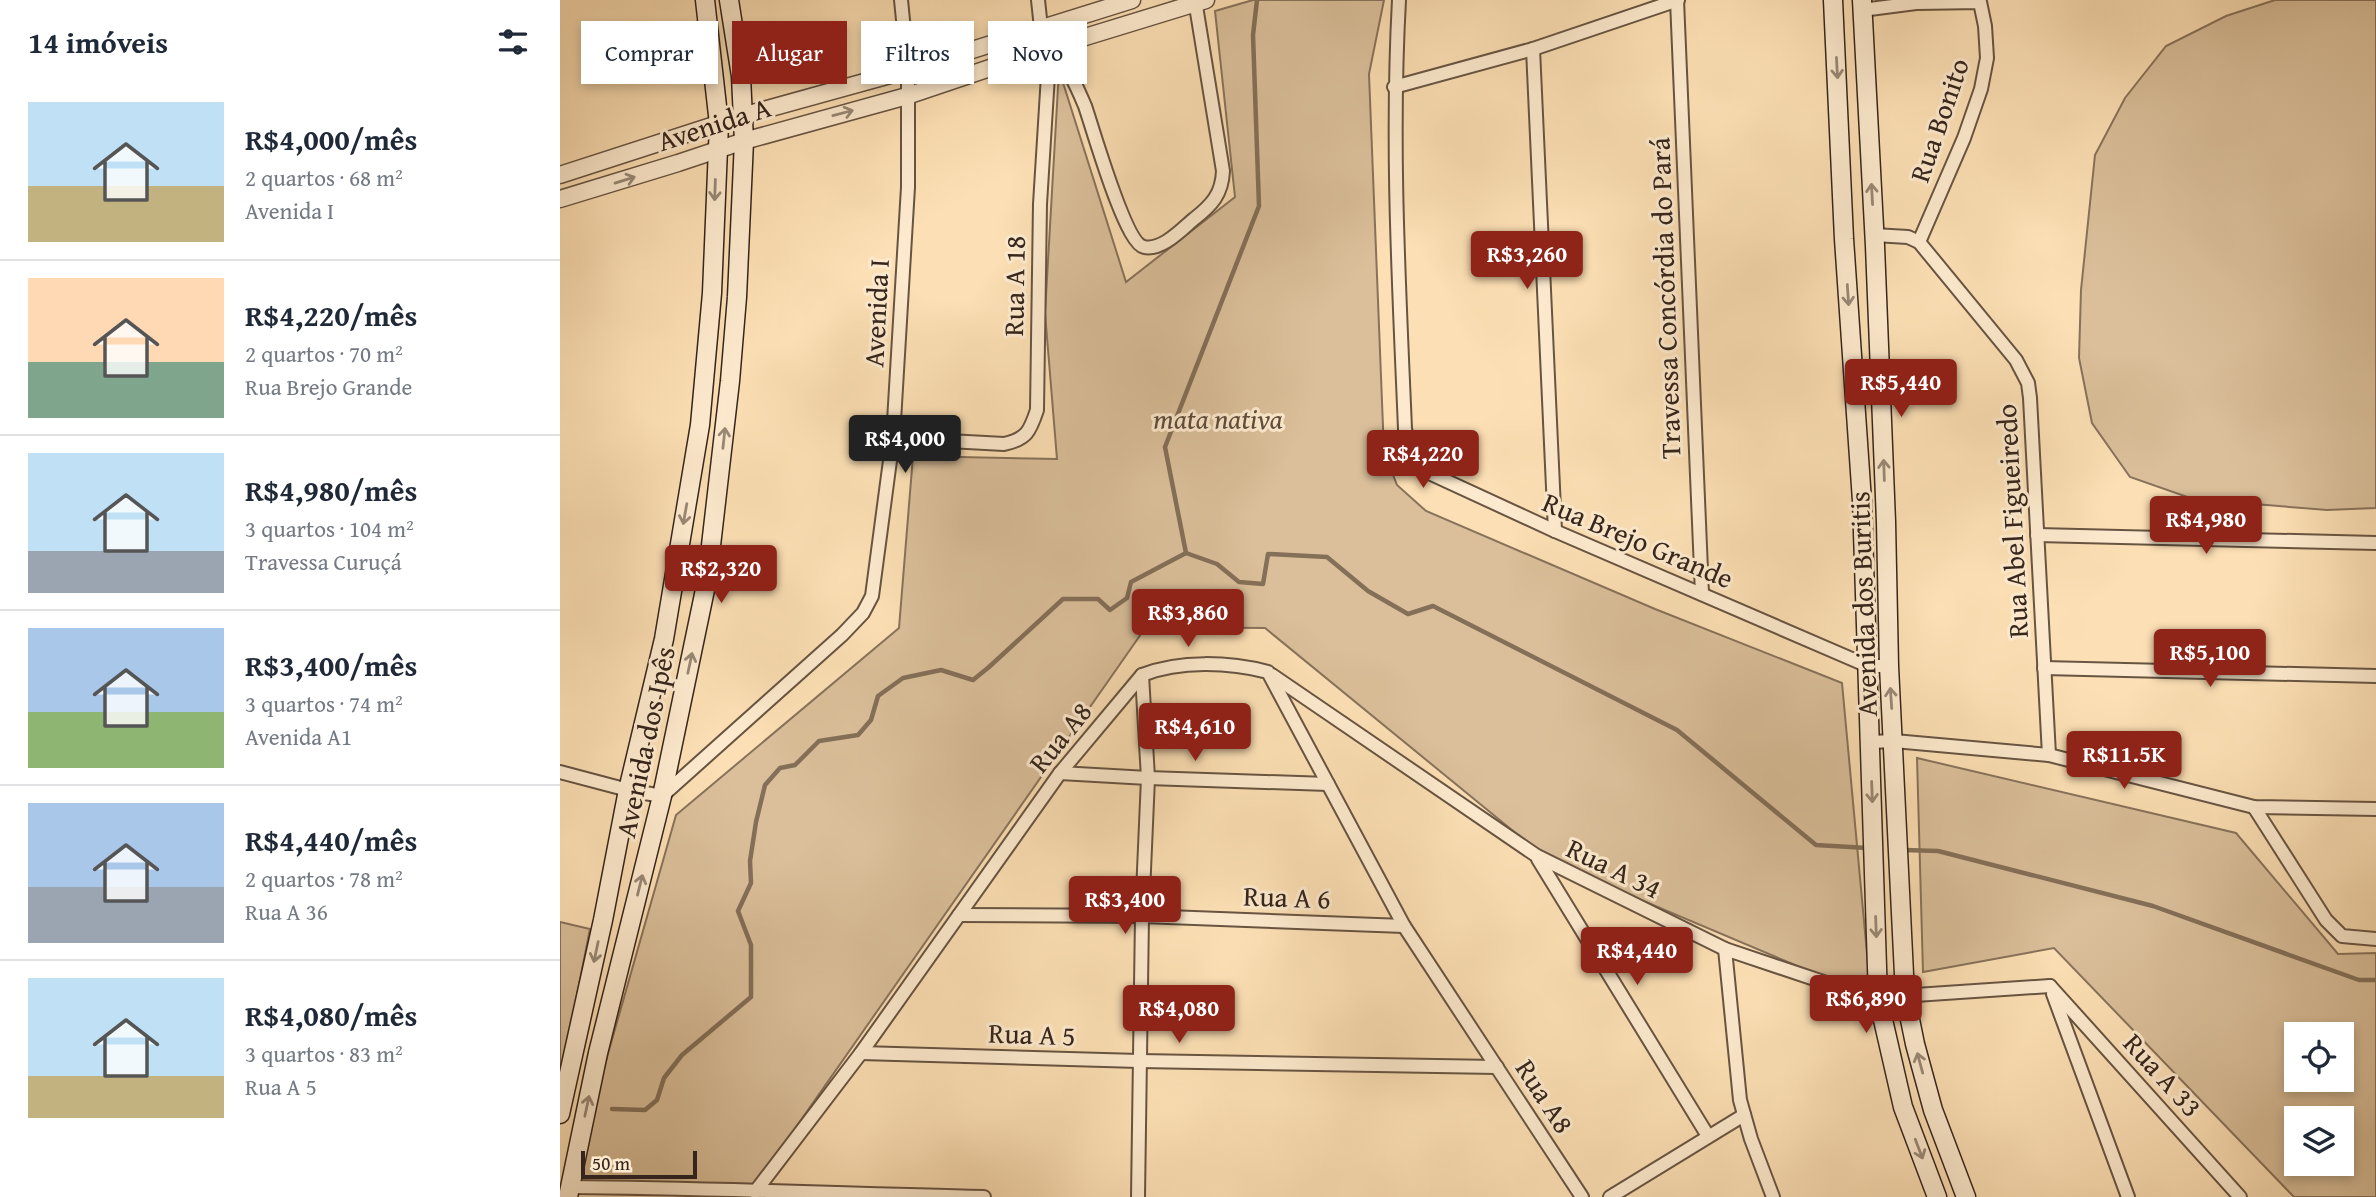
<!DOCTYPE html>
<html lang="pt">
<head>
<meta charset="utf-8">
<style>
	body { margin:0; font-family:"Gentium Book Plus",serif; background:#f2f2f3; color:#1f2937; height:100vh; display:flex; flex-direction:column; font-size:26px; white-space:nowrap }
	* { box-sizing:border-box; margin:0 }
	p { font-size:23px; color:#747a83 }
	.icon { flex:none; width:38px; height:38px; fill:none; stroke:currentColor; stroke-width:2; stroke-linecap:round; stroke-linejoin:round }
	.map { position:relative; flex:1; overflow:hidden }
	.sheet { display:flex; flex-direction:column; background:#fff; width:560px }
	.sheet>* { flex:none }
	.top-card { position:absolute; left:21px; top:21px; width:665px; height:63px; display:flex; gap:14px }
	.controls { position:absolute; left:1724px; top:1022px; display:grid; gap:14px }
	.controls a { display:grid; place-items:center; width:70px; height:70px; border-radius:0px; background:#fff; box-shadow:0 4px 10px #0003; font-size:35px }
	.scale { position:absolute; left:21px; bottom:18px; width:116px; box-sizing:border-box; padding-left:7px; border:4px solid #35251c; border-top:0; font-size:19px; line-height:24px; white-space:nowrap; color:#35251c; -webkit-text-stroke:5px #fdeace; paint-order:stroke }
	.price { position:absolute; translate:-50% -60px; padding:0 16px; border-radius:7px; background:#8f2418; color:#fff; font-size:23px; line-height:46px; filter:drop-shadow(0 2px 4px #0008) }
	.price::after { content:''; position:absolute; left:50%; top:42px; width:21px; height:16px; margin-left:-10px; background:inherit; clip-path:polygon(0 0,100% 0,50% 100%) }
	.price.current { background:#222; color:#fff }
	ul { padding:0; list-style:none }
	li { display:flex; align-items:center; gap:21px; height:175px; padding:0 28px }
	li+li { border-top:2px solid #e0e1e3 }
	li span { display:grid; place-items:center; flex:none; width:196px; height:140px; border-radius:0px; color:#555 }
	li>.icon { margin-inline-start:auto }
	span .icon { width:84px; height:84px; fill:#fffc; stroke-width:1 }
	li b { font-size:30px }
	h2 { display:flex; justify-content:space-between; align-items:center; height:84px; padding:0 28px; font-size:30px }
	.tag { padding:0 24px; border-radius:0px; background:#fff; box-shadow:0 4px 10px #0003; font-size:24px; line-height:63px }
	.tag.current { background:#8f2418; color:#fff }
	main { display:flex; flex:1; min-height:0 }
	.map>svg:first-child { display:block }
	.green { fill:#dabf9a; stroke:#88725b; stroke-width:2; fill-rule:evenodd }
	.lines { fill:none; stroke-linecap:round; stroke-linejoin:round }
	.stream { stroke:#846f58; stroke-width:4.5 }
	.minor-casing { stroke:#675442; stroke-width:16 }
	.tertiary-casing { stroke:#675442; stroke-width:19 }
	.secondary-casing { stroke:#35251c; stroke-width:21 }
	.minor { stroke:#fdeace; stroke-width:12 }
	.tertiary { stroke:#fdeace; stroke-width:16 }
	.secondary { stroke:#fdeace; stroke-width:18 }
	.oneway { stroke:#998875 }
	.labels { text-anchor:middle; stroke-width:6; stroke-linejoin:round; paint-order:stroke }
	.street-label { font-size:28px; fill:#35251c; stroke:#fdeace }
	.park-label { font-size:28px; font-style:italic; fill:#5e4c3c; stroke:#fdeace }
</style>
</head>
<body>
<main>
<section class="sheet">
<h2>14 imóveis<svg class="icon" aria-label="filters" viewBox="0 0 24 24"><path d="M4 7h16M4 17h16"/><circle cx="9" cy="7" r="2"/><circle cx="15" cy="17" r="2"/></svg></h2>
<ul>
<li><span style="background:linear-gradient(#bfe0f5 60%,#c2b280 0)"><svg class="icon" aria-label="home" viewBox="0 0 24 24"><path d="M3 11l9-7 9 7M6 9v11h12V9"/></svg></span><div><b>R$4,000/mês</b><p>2 quartos · 68 m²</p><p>Avenida I</p></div></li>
<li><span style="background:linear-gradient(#ffd9b3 60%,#7fa58c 0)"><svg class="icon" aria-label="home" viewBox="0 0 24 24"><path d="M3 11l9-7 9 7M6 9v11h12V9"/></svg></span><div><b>R$4,220/mês</b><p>2 quartos · 70 m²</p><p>Rua Brejo Grande</p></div></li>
<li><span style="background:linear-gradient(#bfe0f5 70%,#9aa5b1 0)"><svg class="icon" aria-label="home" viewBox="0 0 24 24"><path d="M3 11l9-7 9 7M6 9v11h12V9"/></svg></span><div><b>R$4,980/mês</b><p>3 quartos · 104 m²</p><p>Travessa Curuçá</p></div></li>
<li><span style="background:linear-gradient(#a9c7e8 60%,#8fb573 0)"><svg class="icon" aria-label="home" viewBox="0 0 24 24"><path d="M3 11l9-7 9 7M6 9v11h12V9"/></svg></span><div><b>R$3,400/mês</b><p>3 quartos · 74 m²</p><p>Avenida A1</p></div></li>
<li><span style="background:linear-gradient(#a9c7e8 60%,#9aa5b1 0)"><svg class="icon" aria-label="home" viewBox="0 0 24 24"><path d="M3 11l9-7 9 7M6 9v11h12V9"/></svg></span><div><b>R$4,440/mês</b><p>2 quartos · 78 m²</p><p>Rua A 36</p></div></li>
<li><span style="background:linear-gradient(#bfe0f5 70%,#c2b280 0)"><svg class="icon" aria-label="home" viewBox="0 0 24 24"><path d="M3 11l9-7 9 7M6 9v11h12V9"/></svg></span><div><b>R$4,080/mês</b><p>3 quartos · 83 m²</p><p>Rua A 5</p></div></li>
</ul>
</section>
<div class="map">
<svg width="1816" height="1197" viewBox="0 0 1816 1197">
	<rect width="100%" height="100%" fill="#fcdfb4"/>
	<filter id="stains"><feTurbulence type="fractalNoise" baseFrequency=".00286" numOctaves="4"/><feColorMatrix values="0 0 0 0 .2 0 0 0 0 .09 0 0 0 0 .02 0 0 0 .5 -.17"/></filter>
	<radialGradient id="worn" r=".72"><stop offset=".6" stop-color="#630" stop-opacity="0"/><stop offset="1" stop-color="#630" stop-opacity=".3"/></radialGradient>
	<g class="green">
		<polygon points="693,0 824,0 809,74 824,452 837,485 866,511 1095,609 1282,683 1311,997 991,862 705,628 586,627 192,1190 127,1188 12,1180 116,815 339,628 353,456 497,459 485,313 499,70 566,282 675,197 655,11"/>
		<polygon points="1715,0 1816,0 1816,508 1767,510 1633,499 1570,477 1532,423 1519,358 1521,290 1535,155 1565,98 1606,46 1666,16"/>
		<path d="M1357,758L1676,833L1778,954L1816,953V1197H1734L1494,948L1363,972ZM1782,1034V1080H1736V1034ZM1782,1118V1164H1736V1118Z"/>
		<polygon points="0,922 30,929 0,1081"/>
	</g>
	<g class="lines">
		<g class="stream">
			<polyline points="626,553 605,447 699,206 693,35 697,0"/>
			<polyline points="1344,850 1378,851 1593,906 1799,980 1816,980"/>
			<polyline points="52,1109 85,1110 97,1100 104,1078 122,1055 191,997 191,945 178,911 191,883 190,861 196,822 205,785 220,768 235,765 259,741 298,735 311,720 318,696 343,678 381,670 413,680 429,667 503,599 538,599 550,610 567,598 571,582 626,553 657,564 679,582 703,584 708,554 767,557 808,591 848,614 873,606 1117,730 1256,845 1307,848"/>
		</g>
		<g class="minor-casing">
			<g id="minor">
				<path d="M839,0C831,145 839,284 845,429L854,466L995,531L1308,666H1329"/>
				<polyline points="1117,0 1142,594"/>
				<polyline points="1302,10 1356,3 1420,2 1425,26 1427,58 1421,89 1404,138 1359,242"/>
				<polyline points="973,49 995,531"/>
				<path d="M489,59L503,63C512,75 519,92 525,106C533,129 565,243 584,247C602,251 622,229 634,219C652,205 662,194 663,171L635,0"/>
				<polyline points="834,87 973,49 1118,0"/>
				<polyline points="1314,235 1348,237 1359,242 1456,360 1468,383 1470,398 1489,755"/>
				<path d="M333,438L444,444C467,439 470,431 477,410L480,204L489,59L481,28L478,0"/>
				<polyline points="1477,535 1816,543"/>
				<polyline points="1484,668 1816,676"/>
				<polyline points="712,675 977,856 1165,949 1311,998 1490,986"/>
				<polyline points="1310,742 1334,741 1489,755 1694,807 1816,809"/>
				<polyline points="0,772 68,790 102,796 282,635 303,613 312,596 333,438 348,187 348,70 341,0"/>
				<polyline points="500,773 588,778 768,784"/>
				<polyline points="1694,807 1766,920 1782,936 1816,939"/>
				<polyline points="978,859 1148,1136"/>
				<polyline points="399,915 582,916 844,926"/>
				<polyline points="1165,949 1180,1100 1191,1139 1213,1197"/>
				<polyline points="1490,986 1680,1197"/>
				<polyline points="1493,994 1568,1197"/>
				<polyline points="301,1053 579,1061 937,1067"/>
				<path d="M10,1187C148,1188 286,1194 424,1197"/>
				<path d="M195,1192L301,1053L500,773L582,675C620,660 669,662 708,672L844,926L1022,1197"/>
				<polyline points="578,1197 582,916 588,778 582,675"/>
				<polyline points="1050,1197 1184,1115"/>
			</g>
		</g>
		<g class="tertiary-casing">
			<g id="tertiary">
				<polyline points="0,175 182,116 348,70 572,0"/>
				<polyline points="0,199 118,163 184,141 347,96 486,49 646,0"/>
			</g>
		</g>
		<g class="secondary-casing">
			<g id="secondary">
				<polyline points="1273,0 1284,239 1302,501 1318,998 1343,1107 1377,1197"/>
				<polyline points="1302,0 1315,246 1326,522 1329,666 1345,995 1355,1044 1373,1110 1406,1197"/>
				<polyline points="0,1114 43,920 68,790 104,639 140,425 152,293 159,124 145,0"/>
				<polyline points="8,1197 38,1053 102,796 147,580 170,381 177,297 184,141 181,76 169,0"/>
			</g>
		</g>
		<use href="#minor" class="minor"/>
		<use href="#tertiary" class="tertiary"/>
		<use href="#secondary" class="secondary"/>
	</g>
	<defs><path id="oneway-shaft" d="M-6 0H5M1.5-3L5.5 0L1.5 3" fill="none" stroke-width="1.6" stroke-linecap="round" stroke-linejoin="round" transform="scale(1.75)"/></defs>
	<g class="oneway">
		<use href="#oneway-shaft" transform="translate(1277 68) rotate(87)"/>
		<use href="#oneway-shaft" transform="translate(283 113) rotate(-15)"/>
		<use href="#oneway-shaft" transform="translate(65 180) rotate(-17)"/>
		<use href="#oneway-shaft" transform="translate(155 190) rotate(92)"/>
		<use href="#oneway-shaft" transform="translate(1312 194) rotate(-93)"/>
		<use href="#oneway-shaft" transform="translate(1288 295) rotate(86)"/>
		<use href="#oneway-shaft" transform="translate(164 438) rotate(-84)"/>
		<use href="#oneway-shaft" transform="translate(1324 470) rotate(-92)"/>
		<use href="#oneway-shaft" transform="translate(125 514) rotate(100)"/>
		<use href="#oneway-shaft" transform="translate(130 663) rotate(-78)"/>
		<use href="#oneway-shaft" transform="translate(1331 698) rotate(-94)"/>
		<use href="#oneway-shaft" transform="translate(1312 792) rotate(88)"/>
		<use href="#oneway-shaft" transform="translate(80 885) rotate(-76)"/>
		<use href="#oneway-shaft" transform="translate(1316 927) rotate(88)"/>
		<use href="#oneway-shaft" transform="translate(36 952) rotate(102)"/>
		<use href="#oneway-shaft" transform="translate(1360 1063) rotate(-105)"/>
		<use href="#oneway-shaft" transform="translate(27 1106) rotate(-78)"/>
		<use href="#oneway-shaft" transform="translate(1359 1149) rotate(69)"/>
	</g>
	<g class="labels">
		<g class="street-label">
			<text transform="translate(1379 120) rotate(-71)" y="10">Rua Bonito</text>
			<text transform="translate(154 124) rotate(-18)" y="10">Avenida A</text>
			<text transform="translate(454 286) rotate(-89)" y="10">Rua A 18</text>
			<text transform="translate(1105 298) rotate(-92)" y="10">Travessa Concórdia do Pará</text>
			<text transform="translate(316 313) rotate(-87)" y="10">Avenida I</text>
			<text transform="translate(1452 521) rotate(-93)" y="10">Rua Abel Figueiredo</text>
			<text transform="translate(1078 540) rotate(23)" y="10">Rua Brejo Grande</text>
			<text transform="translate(1303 604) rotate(-92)" y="10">Avenida dos Buritis</text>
			<text transform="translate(500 737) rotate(-51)" y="10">Rua A8</text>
			<text transform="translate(85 742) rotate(-78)" y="10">Avenida dos Ipês</text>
			<text transform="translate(1054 868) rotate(26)" y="10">Rua A 34</text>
			<text transform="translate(727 897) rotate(2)" y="10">Rua A 6</text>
			<text transform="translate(472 1034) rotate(2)" y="10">Rua A 5</text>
			<text transform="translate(1603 1075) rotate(48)" y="10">Rua A 33</text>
			<text transform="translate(985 1096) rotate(57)" y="10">Rua A8</text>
		</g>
		<g class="park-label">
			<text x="658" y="429">mata nativa</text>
		</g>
	</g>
	<rect width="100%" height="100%" filter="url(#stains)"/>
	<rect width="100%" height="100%" fill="url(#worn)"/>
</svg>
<div class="controls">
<a><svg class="icon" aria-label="locate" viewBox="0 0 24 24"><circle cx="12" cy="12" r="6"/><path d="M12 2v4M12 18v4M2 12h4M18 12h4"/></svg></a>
<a><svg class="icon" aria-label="layers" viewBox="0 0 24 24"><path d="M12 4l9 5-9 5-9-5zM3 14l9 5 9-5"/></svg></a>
</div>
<div class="scale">50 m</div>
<b class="price" style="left:967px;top:291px">R$3,260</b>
<b class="price" style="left:1341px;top:419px">R$5,440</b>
<b class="price current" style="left:345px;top:475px">R$4,000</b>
<b class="price" style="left:863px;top:490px">R$4,220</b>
<b class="price" style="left:1646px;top:556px">R$4,980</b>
<b class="price" style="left:161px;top:605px">R$2,320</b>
<b class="price" style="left:628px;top:649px">R$3,860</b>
<b class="price" style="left:1650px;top:689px">R$5,100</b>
<b class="price" style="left:635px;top:763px">R$4,610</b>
<b class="price" style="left:1564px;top:791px">R$11.5K</b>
<b class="price" style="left:565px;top:936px">R$3,400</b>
<b class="price" style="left:1077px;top:987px">R$4,440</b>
<b class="price" style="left:1306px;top:1035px">R$6,890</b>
<b class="price" style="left:619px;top:1045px">R$4,080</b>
<div class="top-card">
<a class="tag">Comprar</a>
<a class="tag current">Alugar</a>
<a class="tag">Filtros</a>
<a class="tag">Novo</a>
</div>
</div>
</main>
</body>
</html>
